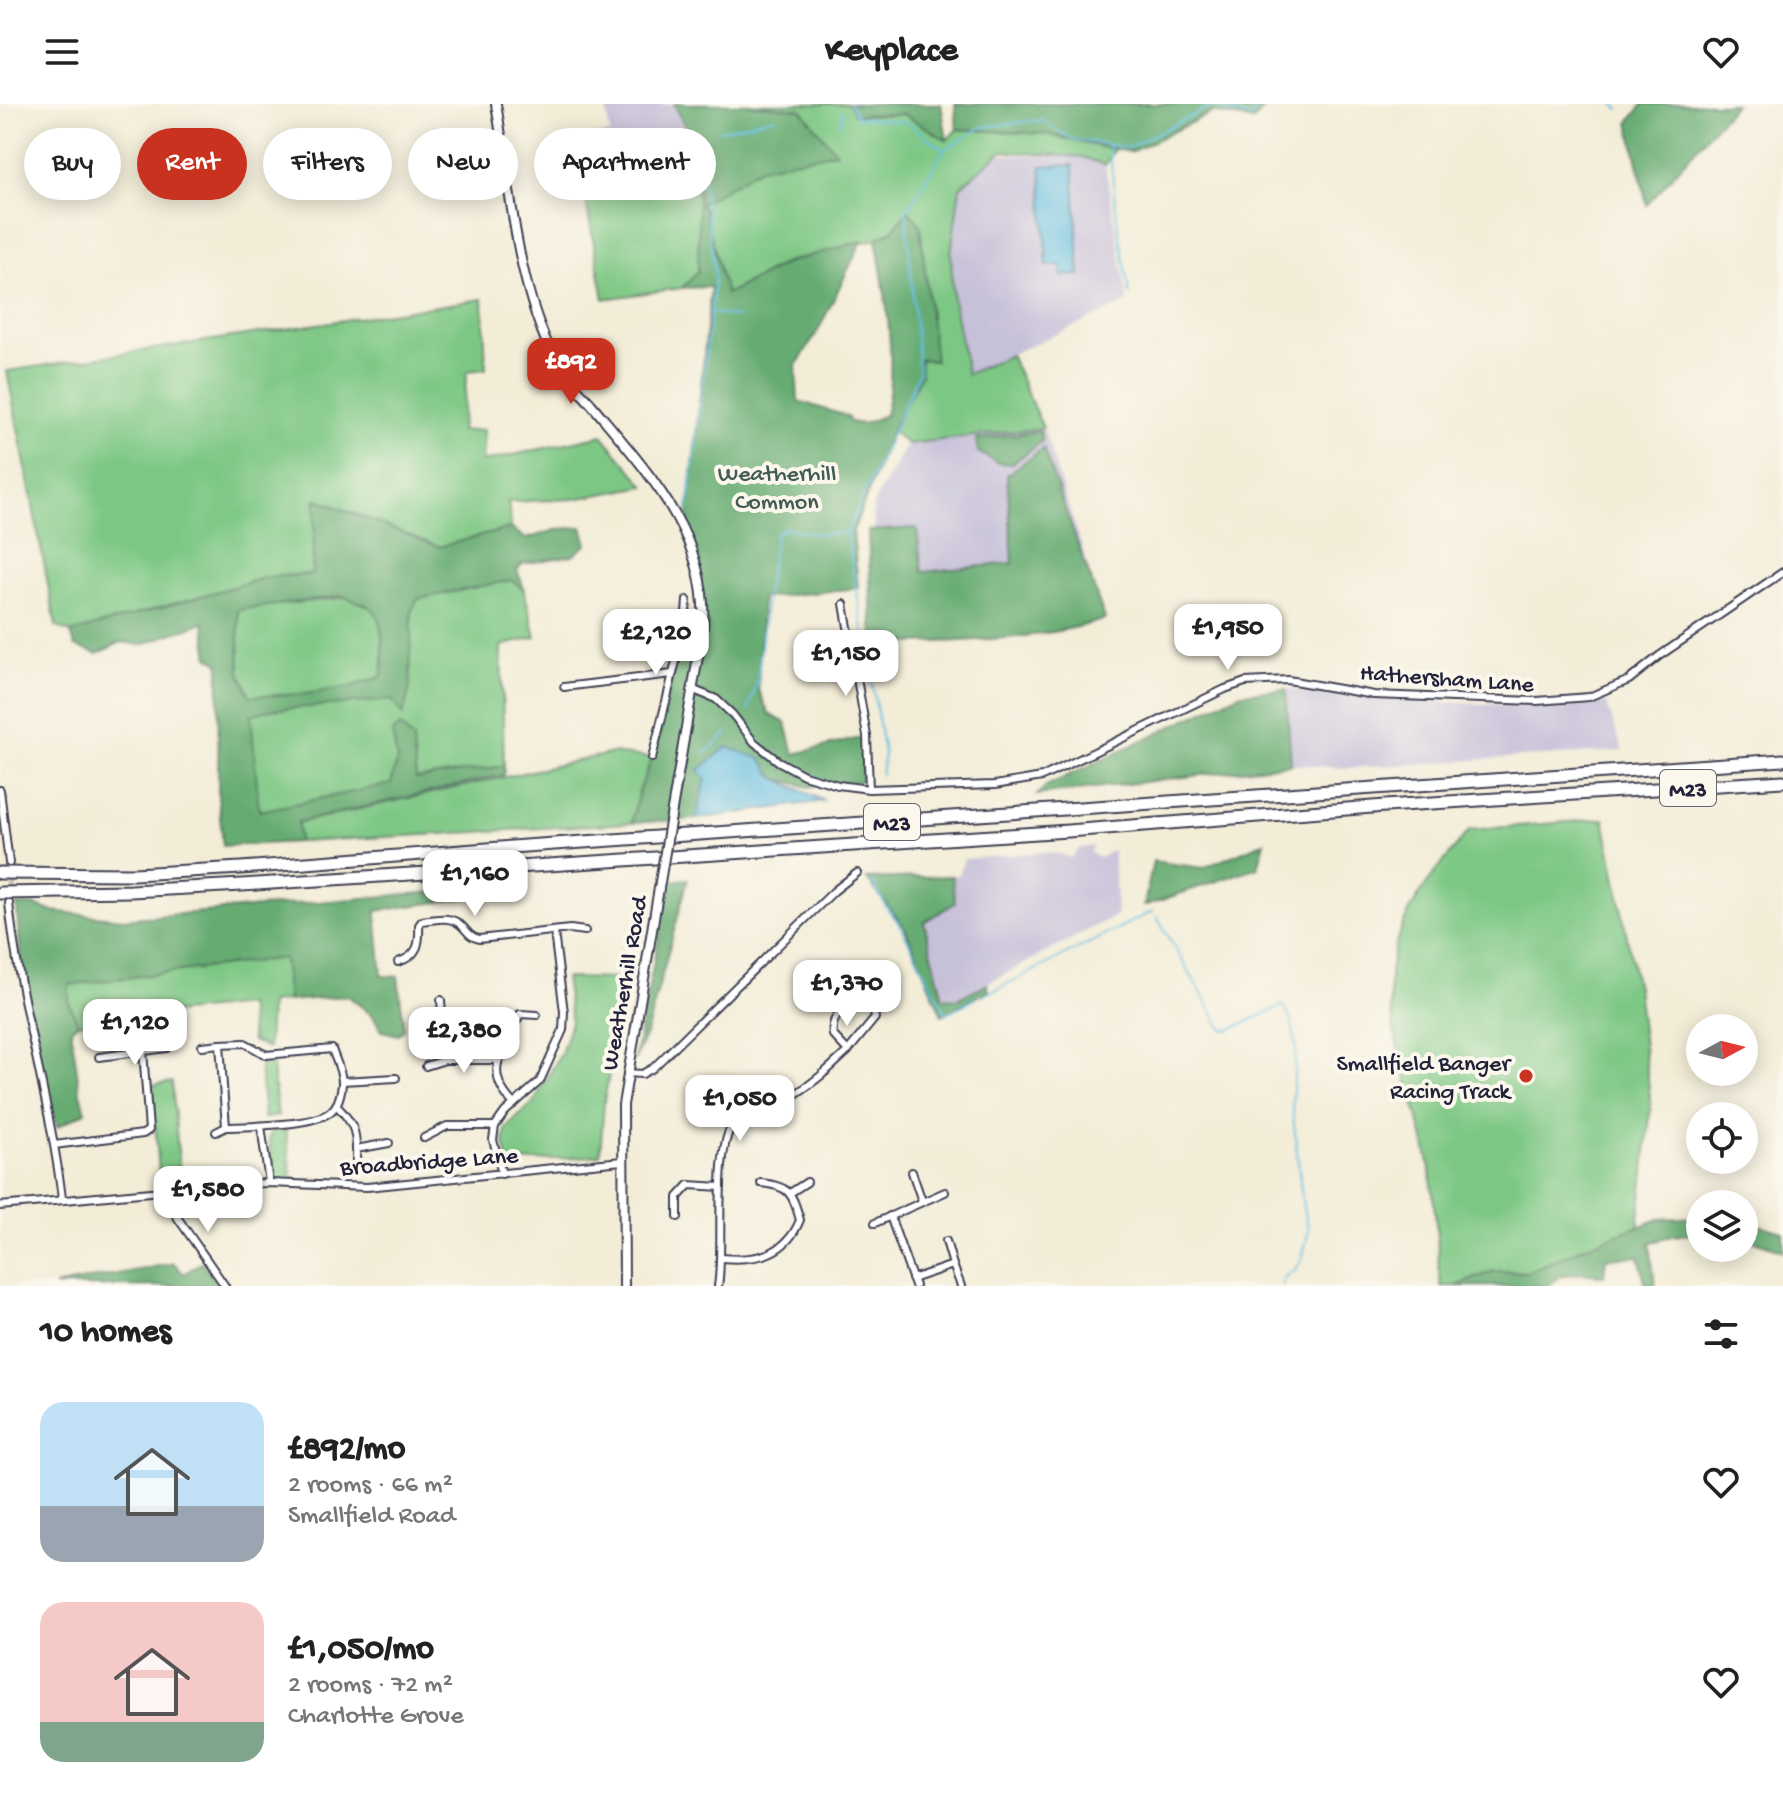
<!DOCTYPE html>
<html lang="en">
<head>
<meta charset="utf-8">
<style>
	body { margin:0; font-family:"Gochi Hand",sans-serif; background:#f6f6f6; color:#222; height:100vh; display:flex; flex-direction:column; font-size:30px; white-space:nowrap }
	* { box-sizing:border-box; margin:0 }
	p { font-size:26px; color:#767676 }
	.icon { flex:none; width:44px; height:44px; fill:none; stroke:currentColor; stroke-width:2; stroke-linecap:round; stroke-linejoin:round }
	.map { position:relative; height:1182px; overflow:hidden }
	.sheet { display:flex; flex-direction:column; background:#fff; flex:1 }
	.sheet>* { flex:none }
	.top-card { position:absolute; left:24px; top:24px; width:800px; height:72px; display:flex; gap:16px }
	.needle { width:52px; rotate:83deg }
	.controls { position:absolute; left:1686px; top:910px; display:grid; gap:16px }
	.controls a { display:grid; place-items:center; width:72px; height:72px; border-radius:50%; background:#fff; box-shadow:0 4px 20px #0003; font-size:40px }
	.price { position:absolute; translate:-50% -68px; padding:0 18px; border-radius:16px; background:#fff; color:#222; font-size:26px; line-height:52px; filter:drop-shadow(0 2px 4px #0008) }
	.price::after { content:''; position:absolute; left:50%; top:48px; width:24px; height:18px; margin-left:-12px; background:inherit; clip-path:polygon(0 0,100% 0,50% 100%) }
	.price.active { background:#c8321e; color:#fff }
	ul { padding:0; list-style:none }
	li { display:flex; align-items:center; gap:24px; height:200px; padding:0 40px }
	li span { display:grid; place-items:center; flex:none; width:224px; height:160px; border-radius:24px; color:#555 }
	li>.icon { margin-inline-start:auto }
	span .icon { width:96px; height:96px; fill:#fffc; stroke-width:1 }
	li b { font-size:34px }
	h2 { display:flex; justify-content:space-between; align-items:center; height:96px; padding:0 40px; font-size:34px }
	.pill { padding:0 28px; border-radius:36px; background:#fff; box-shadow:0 4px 20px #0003; font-size:28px; line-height:72px }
	.pill.active { background:#c8321e; color:#fff }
	header { display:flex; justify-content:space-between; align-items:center; height:104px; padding:0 40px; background:#fff; font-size:36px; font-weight:700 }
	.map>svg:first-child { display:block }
	.industrial { fill:#c6c0d9 }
	.green { fill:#7dc784; stroke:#507460; stroke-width:2 }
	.forest { fill:#66ac72; stroke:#446756; stroke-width:2; fill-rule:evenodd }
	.water { fill:#64bee1; stroke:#43708e; stroke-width:2 }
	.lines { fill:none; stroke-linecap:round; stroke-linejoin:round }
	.stream { stroke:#64bee1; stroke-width:2 }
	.street-tunnel { stroke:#c9c4b9; stroke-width:6; stroke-dasharray:6 3; stroke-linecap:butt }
	.street-casing { stroke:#414053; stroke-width:10 }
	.secondary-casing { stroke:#414053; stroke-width:12 }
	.highway-casing { stroke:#414053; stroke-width:15 }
	.street { stroke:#fff; stroke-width:6 }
	.secondary { stroke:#fff; stroke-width:8 }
	.highway { stroke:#fff; stroke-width:11 }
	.secondary-bridge-casing { stroke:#414053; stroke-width:12; stroke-linecap:butt }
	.secondary-bridge { stroke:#fff; stroke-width:8 }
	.poi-dot { fill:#c8321e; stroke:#fbf7ec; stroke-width:3 }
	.labels { text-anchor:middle; stroke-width:8; stroke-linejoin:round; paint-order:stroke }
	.shield { fill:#fbf7ec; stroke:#636270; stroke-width:2 }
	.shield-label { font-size:22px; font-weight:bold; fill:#22223b }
	.park-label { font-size:24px; fill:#425c55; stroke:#fbf7ec }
	.street-label { font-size:24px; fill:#22223b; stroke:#fbf7ec }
	.poi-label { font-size:24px; fill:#22223b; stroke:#fbf7ec; text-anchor:end }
</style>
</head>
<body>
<header><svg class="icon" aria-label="menu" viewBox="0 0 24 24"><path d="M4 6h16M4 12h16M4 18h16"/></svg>Keyplace<svg class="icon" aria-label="heart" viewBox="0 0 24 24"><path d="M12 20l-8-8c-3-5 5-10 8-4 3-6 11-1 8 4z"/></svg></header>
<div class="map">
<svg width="1783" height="1182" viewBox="0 0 1783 1182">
	<rect width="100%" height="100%" fill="#fbf7ec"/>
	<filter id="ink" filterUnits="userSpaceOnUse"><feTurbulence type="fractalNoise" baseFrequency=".0125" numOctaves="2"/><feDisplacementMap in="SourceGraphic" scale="16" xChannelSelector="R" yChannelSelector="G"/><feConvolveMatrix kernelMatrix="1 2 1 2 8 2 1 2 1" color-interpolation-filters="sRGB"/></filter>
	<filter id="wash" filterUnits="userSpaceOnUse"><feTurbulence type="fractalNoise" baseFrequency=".006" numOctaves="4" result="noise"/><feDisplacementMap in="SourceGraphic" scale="32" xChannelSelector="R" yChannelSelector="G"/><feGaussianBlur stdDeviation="1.8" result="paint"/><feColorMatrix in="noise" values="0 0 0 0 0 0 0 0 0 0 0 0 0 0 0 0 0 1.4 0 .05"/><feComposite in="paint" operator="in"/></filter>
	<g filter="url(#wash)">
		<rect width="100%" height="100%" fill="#f3edd8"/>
		<g class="industrial">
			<polygon points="647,0 674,0 686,20 696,83 645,86 644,78 584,86 574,33 610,30 606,4"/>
			<polygon points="998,50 1084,53 1105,61 1128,198 967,270 954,195 951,149 957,107 961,83"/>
			<polygon points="1043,324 1105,515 879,541 873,400 907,340"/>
			<polygon points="1286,585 1435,598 1569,603 1606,597 1623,647 1347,664 1291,660"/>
			<polygon points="1094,742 1090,748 1100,754 1113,746 1117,811 957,895 944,894 924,818 955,799 952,772 959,771 964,755 1043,748 1062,750 1070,754 1080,744"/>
		</g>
		<g class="green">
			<polygon points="744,0 855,0 861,11 903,10 947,36 957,25 1045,30 1114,46 1105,61 1083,53 1002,47 960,83 951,149 953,195 967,270 1010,251 1043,324 907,340 893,328 919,269 920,255 934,257 908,106 893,126 876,135 786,158 725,191 704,105 700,101 698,169 682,184 604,195 584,86 644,77 645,86 696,83 699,100"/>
			<polygon points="483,195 486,265 467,267 461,327 484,326 482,358 602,331 645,382 574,395 508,398 511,424 439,443 317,395 312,470 268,473 71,529 56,522 7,267"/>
			<polygon points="521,475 536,533 501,542 504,662 259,707 240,568 238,505"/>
			<polygon points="613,649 652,654 639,687 631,719 299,738 297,719"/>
			<path d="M1604,715L1637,884L1651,1002L1638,1123L1589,1141L1528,1168L1494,1167L1456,1182H1441C1437,1142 1436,1100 1429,1060C1418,992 1378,920 1393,850C1404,801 1439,763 1470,726Z"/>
			<polygon points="284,854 288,897 270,899 268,944 252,937 248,901 154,911 146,943 132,945 118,916 78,919 69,899 69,881 80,878"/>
			<polygon points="565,874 625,875 604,999 600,1051 513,1059 508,1057 504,1037 506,1024 534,998 562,947 571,917"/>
			<polygon points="259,950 271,955 278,1012 264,1014"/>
			<polygon points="172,978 181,1083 160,1082 152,981"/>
			<polygon points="286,1025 291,1072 302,1080 272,1076 269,1033 272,1027"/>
		</g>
		<g class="forest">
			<path d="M674,0H744L801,5L836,48L760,64L700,100L704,105L726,190L788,158L862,137L818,227L796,262L798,297L847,312L850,318L863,320L885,311C898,260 885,186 876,135L893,126L908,106L920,121L935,257L920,255L921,271L893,323L853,427L858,484L762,494L758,585L769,610L786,619L794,650L864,633L862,677L809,683L775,674L761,655L706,676L696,715L631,719L639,687L652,654L679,545L697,557L704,501L686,429L711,183L682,184L698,168C699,113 703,49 674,0Z"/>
			<polygon points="849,0 941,0 947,36 903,10 855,11"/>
			<polygon points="955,0 1268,0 1253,17 1213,8 1131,48 1045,30 957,25"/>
			<polygon points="1643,0 1735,0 1647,101 1629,18"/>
			<polygon points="1040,327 1042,337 1012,360 998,359 978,348 976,335"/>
			<path d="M1043,344L1105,515C1035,539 947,536 873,541L868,427L917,424L922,468L1013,459L1007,371Z"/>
			<path d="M316,395L439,443L511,424L526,435L559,425L582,423L587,440L574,451L522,460L517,466L525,487L512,476L418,495L412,506L410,583L403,611L392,596L269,606L251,611L259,707L391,680L397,656L392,628L400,622L413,635L416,675L504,662V671L298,718L299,738L223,742L218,693L219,559L209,553L204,518L141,541L121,538L97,550L75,542L71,529L268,473L312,470ZM341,492C370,502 379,501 382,534C383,548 384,559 381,573L349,583L305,590L250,592L240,568L238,506Z"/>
			<polygon points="1286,585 1291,660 1037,691 1046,682 1242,589"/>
			<polygon points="1265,738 1258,763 1144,802 1153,757 1203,764"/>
			<polygon points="952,772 955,799 924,818 943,894 957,895 987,880 989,886 942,911 905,824 867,775"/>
			<polygon points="688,775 646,930 634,957 670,777"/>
			<path d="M467,785V794L376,807L382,872H398L404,925L398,931L382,927L373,912L348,892L288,897L284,854L69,881V899L78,919L71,925L80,989L86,1008L57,1023C39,951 19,875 17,801H33L51,807L123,815Z"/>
			<polygon points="1700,1113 1700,1129 1671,1132 1650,1139 1655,1182 1646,1182 1639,1152 1606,1154 1604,1172 1582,1169 1560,1172 1548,1182 1456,1182 1494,1167 1528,1168 1589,1141 1659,1115"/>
			<polygon points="1744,1116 1783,1128 1783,1147 1744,1133"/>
			<polygon points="202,1158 218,1182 54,1182 174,1159 184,1170"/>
		</g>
		<g class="water">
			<polygon points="1073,61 1080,171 1062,172 1061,161 1047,162 1041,62"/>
			<polygon points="727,643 761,655 775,674 824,697 696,715 706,676 699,666"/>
		</g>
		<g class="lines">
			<g class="stream">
				<polyline points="850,0 857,13 906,18 943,45"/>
				<polyline points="1614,0 1620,5"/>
				<polyline points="841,20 842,8"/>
				<polyline points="719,27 776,13"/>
				<polyline points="1109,41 1117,116 1130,190"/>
				<polyline points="712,209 737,213"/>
				<polyline points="688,407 715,171 697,32"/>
				<polyline points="748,606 757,580 767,484 776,430 784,424 819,430 846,429"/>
				<polyline points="704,650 728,629"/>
				<polyline points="881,670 884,650 847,429 919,269 906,108 944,46 982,23 1041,16 1072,35 1127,44 1212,2 1251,14 1262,0"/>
				<polyline points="873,778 886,803 899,819 946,910 975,895"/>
				<polyline points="1157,813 1222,925 1229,926 1284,901 1292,920 1296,943 1292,1001 1303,1104 1309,1126 1302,1155 1295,1166 1284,1173 1282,1182"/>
				<polyline points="983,892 1153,807"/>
			</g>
		</g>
	</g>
	<g filter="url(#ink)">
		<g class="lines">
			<polyline class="street-tunnel" points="9,799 9,759"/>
			<g class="street-casing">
				<g id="street">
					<polyline points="844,500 867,632 869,685"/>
					<polyline points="564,583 672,570"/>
					<polyline points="694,586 716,595 733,611 754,638 778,657 804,671 838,681 869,685 995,681 1042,673 1225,585 1245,578 1288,576 1374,591 1537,597 1589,593 1629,576 1659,552 1783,468"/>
					<polyline points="652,654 685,521 687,496"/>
					<polyline points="0,686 9,759"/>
					<path d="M9,799C19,899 50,995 62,1094"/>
					<path d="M398,858C418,852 420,840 419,821L422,817C436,815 451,811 462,822C469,829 469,832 479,835L570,825L585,827"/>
					<path d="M856,895H862L873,901L875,914L848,947L833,931C830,914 842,903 856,895Z"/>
					<polyline points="441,896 445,956"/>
					<polyline points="202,942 220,940"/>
					<polyline points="99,953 167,944"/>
					<polyline points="426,962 445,956 499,956"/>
					<polyline points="627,969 642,970 653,964 834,787 857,769"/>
					<polyline points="342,977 396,974"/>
					<path d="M514,1000C481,967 504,947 520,910L537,911"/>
					<path d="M336,1001C356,1021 357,1030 356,1058"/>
					<polyline points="261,1022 269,1079"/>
					<path d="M216,1028L226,1023C249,1022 313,1022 330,1008C338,1002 341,990 342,980C343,969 335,955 332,945L266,951L245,939L220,940L226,1023"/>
					<polyline points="424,1034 447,1022 495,1022"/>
					<polyline points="54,1041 143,1030 149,1026 143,947"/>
					<polyline points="356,1045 389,1039"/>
					<polyline points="912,1068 922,1097"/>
					<polyline points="502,1070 493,1036 495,1022 505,1008 540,977 563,926 564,908 554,828"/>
					<polyline points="165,1088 168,1100 225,1182"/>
					<polyline points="790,1089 807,1078"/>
					<polyline points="0,1102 226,1081 269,1079 367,1083 622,1057"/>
					<polyline points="890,1112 915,1182"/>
					<polyline points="678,1113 678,1093 689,1081 721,1083"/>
					<polyline points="875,1119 945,1088"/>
					<polyline points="946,1137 953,1161"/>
					<path d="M722,1154C757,1157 786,1151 800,1116C792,1089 790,1082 761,1079"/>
					<polyline points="912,1175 953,1161 961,1182"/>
					<path d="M718,1182C725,1145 711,1034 738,1014C754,1002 773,1001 790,993C812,981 830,964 848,947"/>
				</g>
			</g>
			<g class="secondary-casing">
				<g id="secondary">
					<path d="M496,0C510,82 516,180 554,254C562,271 579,286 592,301C646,366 709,432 703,523L672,706"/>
					<polyline points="624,1182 623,1001 660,778"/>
				</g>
			</g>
			<g class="highway-casing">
				<g id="highway">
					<polyline points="0,769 134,770 241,764 525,742 1783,656"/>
					<polyline points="0,789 131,787 242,781 1068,727 1385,702 1783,677"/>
				</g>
			</g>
			<use href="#street" class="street"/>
			<use href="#secondary" class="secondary"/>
			<use href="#highway" class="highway"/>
			<g class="secondary-bridge-casing">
				<polyline id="secondary-bridge" points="660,778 672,706"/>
			</g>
			<use href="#secondary-bridge" class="secondary-bridge"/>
		</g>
	</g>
	<circle class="poi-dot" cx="1526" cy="972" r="8"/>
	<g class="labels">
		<g class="shield">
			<rect x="1660" y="666" width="56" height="36" rx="6"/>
			<rect x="864" y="700" width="56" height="36" rx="6"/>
		</g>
		<g class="shield-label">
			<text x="1688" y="692">M23</text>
			<text x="892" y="726">M23</text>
		</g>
		<g class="park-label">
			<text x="777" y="376">Weatherhill<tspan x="777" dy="28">Common</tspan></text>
		</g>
		<g class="street-label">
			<text transform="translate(1447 573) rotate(4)" y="8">Hathersham Lane</text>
			<text transform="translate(623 879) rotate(-80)" y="8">Weatherhill Road</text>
			<text transform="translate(429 1056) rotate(-4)" y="8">Broadbridge Lane</text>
		</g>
		<g class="poi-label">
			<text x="1510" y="966">Smallfield Banger<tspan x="1510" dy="28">Racing Track</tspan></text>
		</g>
	</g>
</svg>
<div class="controls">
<a><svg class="needle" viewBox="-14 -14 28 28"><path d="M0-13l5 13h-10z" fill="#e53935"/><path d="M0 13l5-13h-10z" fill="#767676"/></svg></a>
<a><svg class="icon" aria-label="locate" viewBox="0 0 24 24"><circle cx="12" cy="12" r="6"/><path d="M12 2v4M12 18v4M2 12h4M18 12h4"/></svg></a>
<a><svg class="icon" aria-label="layers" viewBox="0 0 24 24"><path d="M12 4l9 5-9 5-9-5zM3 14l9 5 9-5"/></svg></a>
</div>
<b class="price active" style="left:571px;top:302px">£892</b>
<b class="price" style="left:1228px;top:568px">£1,950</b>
<b class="price" style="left:656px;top:573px">£2,120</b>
<b class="price" style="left:846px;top:594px">£1,150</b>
<b class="price" style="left:475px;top:814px">£1,160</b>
<b class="price" style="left:847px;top:924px">£1,370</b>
<b class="price" style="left:135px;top:963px">£1,120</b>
<b class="price" style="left:464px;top:971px">£2,380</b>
<b class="price" style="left:740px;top:1039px">£1,050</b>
<b class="price" style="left:208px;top:1130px">£1,580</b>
<div class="top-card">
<a class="pill">Buy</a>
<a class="pill active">Rent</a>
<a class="pill">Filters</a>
<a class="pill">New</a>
<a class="pill">Apartment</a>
</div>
</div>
<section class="sheet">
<h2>10 homes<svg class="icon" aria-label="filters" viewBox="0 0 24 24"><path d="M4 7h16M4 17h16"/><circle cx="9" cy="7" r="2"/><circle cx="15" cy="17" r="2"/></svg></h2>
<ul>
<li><span style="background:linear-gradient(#bfe0f5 65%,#9aa5b1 0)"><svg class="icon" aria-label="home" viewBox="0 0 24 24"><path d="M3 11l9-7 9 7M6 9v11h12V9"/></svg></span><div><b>£892/mo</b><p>2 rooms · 66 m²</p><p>Smallfield Road</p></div><svg class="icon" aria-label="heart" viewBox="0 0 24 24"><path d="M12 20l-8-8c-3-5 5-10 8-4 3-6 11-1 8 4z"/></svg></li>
<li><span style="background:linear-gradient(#f6c9c9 75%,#7fa58c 0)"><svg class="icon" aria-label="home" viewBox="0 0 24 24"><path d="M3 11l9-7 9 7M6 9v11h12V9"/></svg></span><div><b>£1,050/mo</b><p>2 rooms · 72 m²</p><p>Charlotte Grove</p></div><svg class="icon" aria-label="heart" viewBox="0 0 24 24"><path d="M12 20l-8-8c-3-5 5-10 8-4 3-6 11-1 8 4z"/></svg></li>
</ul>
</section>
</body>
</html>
